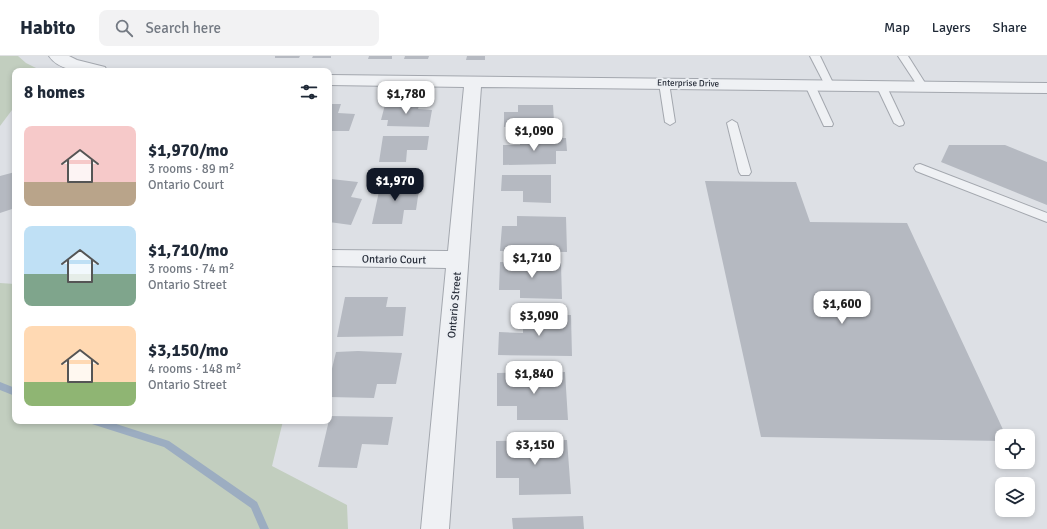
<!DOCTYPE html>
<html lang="en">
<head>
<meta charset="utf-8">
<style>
	body { margin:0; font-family:Signika,sans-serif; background:#f2f2f3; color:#1f2937; height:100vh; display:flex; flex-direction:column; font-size:15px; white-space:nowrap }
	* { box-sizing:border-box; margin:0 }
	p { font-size:13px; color:#747a83 }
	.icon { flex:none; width:22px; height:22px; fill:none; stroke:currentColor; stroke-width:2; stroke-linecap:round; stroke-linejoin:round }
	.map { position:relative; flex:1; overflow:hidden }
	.side { position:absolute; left:12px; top:12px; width:320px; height:356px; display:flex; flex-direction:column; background:#fff; border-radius:8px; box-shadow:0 2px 6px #0003 }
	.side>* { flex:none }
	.tools { position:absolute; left:995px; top:373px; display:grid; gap:8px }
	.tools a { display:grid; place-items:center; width:40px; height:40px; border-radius:8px; background:#fff; box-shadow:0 2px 6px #0003; font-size:20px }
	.price { position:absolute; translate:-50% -34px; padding:0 9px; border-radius:8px; background:#fff; color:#222; font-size:13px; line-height:26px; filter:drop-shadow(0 1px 2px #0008) }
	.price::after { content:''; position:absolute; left:50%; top:24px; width:12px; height:9px; margin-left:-6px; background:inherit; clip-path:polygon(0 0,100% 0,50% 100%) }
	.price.current { background:#111827; color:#fff }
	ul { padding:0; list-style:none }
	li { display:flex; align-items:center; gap:12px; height:100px; padding:0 12px }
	li span { display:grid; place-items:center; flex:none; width:112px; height:80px; border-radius:8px; color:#555 }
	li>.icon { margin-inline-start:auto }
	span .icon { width:48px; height:48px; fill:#fffc; stroke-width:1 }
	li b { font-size:17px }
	h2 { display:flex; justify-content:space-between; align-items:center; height:48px; padding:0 12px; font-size:17px }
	header { display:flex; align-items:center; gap:24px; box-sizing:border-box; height:56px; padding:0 20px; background:#fff; border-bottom:1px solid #e0e1e3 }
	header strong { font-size:19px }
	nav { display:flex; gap:22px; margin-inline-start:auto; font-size:14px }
	.search { width:280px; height:36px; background:#f2f2f3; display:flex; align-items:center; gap:10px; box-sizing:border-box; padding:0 14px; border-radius:8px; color:#747a83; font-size:15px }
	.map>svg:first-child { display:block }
	.green { fill:#c2cebf }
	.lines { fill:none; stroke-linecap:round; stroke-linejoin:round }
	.stream { fill:#9cadc1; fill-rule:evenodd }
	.building { fill:#b5b9c1 }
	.service-casing { stroke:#a3a7ae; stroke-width:2 }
	.minor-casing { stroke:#a3a7ae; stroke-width:2 }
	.service { fill:#eff1f4; fill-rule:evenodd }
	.minor { fill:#eff1f4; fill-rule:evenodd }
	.labels { text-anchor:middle; stroke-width:4; stroke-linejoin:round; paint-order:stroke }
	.far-street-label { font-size:9px; fill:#282e3a; stroke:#eceff3 }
	.street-label { font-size:11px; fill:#282e3a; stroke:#eceff3 }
</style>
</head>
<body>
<header>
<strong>Habito</strong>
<div class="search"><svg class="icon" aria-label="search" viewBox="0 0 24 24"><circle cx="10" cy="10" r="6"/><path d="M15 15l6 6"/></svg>Search here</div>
<nav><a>Map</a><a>Layers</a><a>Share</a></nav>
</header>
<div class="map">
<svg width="1047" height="473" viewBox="0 0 1047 473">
	<rect width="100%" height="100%" fill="#dde0e5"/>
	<g class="green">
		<polygon points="0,0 18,0 26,7 42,15 15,15 15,50 0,70"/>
		<polygon points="0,227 15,228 15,365 283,365 272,410 347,449 348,473 0,473"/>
	</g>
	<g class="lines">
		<g class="stream">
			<polygon points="0,326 15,332 15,340 0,334"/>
			<polygon points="91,365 107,365 169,385 257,446 269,473 260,473 251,452 164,391 95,369 92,368"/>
		</g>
	</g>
	<g class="building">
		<polygon points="275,0 300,0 299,2 275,2"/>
		<polygon points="313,0 331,0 331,2 312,2"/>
		<polygon points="369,0 392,0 392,3 368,3"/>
		<polygon points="405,0 429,0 428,3 404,3"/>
		<polygon points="467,0 485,0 485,4 466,4"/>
		<polygon points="386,45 420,46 418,53 432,54 429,71 387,70 388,64 381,64"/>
		<polygon points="329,48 341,48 338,57 355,58 349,75 329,75"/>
		<polygon points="518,49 553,49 554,65 535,65 535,71 504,71 504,56 518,56"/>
		<polygon points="383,80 429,80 427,94 407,94 406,106 379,106"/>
		<polygon points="566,82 567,95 556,95 556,108 503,109 503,89 520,89 520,83"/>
		<polygon points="949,89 1005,89 1047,106 1047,149 941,106"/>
		<polygon points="15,116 15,152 0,157 0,120"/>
		<polygon points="502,119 551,119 551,147 523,146 523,135 501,135"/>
		<polygon points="331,123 358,126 351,141 362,143 351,169 329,166 329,128"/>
		<polygon points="705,125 796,126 810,166 907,167 1006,380 1002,380 1002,385 761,381"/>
		<polygon points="381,126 420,127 416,154 404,154 402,168 372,168"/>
		<polygon points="517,160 566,161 567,196 500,195 502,170 517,170"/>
		<polygon points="500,206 561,207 562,243 520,242 520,234 499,234"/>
		<polygon points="345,241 388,241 386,251 406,251 403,280 337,281"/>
		<polygon points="523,258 571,259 572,300 498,299 499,276 523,277"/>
		<polygon points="358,295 402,297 396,328 377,328 374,342 329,341 329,325 336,296"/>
		<polygon points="565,316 568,364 517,364 517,350 497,350 497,317"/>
		<polygon points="330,360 393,361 388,389 362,388 357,412 318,411"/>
		<polygon points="567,384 571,438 519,439 519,422 496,422 496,385"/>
		<polygon points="583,460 584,473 513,473 512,462"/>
	</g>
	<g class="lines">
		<g class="service-casing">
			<g id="service">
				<polygon points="810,0 820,0 834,29 832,31 826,31"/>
				<polygon points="898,0 908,0 927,30 925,32 919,32"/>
				<polygon points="664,24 669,27 675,66 670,69 665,66 659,27"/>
				<polygon points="810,26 815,29 833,68 832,70 824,70 823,68 805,29"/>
				<polygon points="881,26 886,29 904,67 903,69 899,70 894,67 876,29"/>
				<polygon points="732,64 737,67 751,116 749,119 741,119 739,116 727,67"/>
				<polygon points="920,108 1047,157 1047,166 916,115 914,112 916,109"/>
			</g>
		</g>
		<g class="minor-casing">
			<g id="minor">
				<path d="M49,0H69L77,4L105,11L107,15C89,15 61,18 49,0Z"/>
				<polygon points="329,19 1047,27 1047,37 481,31 449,473 421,473 446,212 329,210 329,194 448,195 464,31 329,29"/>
			</g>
		</g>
		<use href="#service" class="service"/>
		<use href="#minor" class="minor"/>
	</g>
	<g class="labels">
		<g class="far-street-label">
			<text transform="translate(688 27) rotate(1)" y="3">Enterprise Drive</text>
		</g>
		<g class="street-label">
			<text transform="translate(394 203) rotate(1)" y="4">Ontario Court</text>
			<text transform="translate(454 249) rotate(-85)" y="4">Ontario Street</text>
		</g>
	</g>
</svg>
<div class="tools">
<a><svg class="icon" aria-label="locate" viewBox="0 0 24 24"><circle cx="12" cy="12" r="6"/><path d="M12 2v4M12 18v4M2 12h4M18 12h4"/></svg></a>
<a><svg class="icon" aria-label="layers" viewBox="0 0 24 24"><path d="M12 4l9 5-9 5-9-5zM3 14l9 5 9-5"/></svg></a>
</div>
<b class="price" style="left:406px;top:59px">$1,780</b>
<b class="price" style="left:534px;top:96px">$1,090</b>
<b class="price current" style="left:395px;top:146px">$1,970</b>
<b class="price" style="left:532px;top:223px">$1,710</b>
<b class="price" style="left:842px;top:269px">$1,600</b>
<b class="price" style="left:539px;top:281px">$3,090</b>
<b class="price" style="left:534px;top:339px">$1,840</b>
<b class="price" style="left:535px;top:410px">$3,150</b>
<section class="side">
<h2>8 homes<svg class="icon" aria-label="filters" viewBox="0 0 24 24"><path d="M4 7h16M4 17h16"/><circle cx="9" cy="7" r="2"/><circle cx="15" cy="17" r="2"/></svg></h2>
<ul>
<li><span style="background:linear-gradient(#f6c9c9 70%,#b9a48a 0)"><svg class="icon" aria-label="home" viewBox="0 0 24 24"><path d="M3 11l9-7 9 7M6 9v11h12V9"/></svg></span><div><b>$1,970/mo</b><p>3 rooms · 89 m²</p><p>Ontario Court</p></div></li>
<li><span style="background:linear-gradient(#bfe0f5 60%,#7fa58c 0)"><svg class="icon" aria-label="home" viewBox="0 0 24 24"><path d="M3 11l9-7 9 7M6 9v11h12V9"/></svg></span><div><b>$1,710/mo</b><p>3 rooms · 74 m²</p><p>Ontario Street</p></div></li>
<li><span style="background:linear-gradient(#ffd9b3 70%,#8fb573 0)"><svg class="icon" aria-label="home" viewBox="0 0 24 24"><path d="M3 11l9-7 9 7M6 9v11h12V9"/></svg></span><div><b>$3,150/mo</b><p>4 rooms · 148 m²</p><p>Ontario Street</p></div></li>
</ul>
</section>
</div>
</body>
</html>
